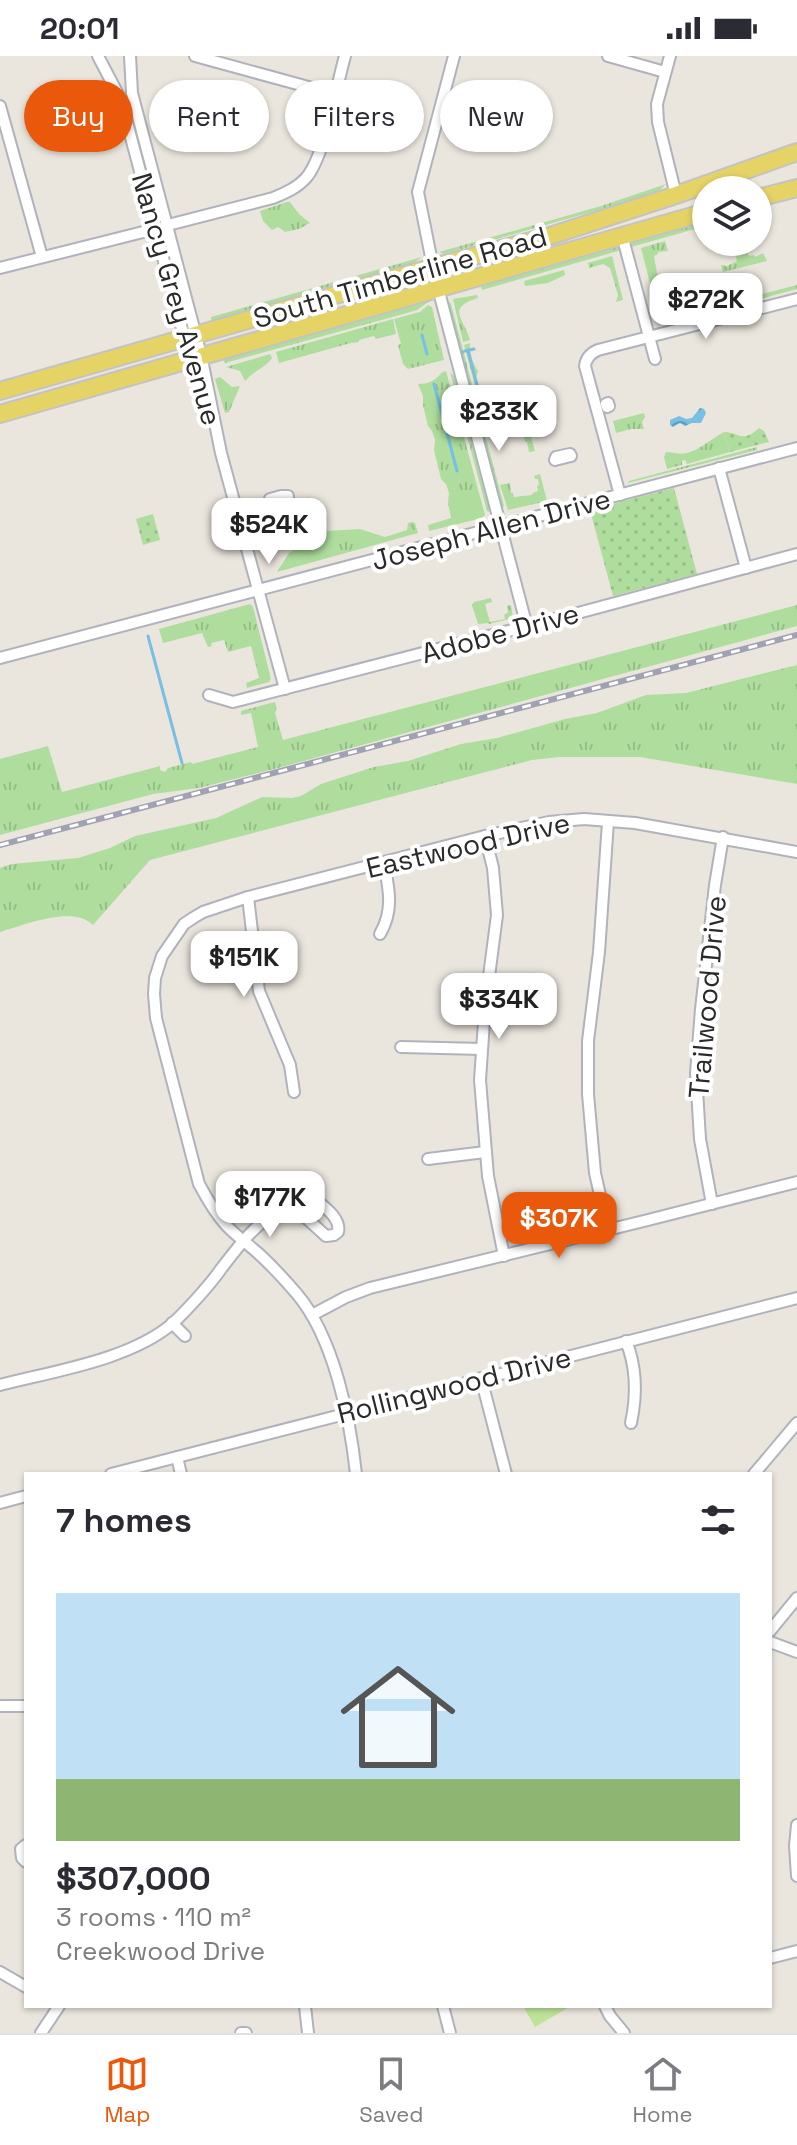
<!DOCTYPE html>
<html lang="en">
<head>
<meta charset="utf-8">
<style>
	body { margin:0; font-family:"Space Grotesk",sans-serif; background:#f2f2f3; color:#2b2b33; height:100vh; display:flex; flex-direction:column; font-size:30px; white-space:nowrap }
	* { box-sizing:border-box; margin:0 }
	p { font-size:26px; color:#7c7c81 }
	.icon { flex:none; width:44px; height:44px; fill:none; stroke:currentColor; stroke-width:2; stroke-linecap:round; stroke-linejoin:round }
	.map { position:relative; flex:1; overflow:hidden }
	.side { position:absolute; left:24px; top:1416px; width:748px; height:536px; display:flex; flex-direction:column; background:#fff; border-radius:0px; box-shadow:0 2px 6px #0004 }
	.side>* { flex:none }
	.guide { position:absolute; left:24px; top:24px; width:750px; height:72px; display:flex; gap:16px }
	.fabs { position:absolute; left:692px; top:120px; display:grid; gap:16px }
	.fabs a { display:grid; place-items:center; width:80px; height:80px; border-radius:50%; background:#fff; box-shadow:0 2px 6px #0004; font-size:40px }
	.price { position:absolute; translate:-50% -68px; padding:0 18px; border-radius:16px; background:#fff; color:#222; font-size:26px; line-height:52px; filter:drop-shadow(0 2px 4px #0008) }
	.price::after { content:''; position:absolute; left:50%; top:48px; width:24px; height:18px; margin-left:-12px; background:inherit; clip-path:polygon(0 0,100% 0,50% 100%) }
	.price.active { background:#ea580c; color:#fff }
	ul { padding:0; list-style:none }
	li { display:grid; align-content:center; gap:16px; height:424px; padding:0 32px }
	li+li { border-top:2px solid #e1e1e2 }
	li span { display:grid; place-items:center; height:248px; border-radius:0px; color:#555 }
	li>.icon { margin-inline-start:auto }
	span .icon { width:144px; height:144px; fill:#fffc; stroke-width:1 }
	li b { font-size:34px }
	h2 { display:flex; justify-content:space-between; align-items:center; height:96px; padding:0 32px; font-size:34px }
	.tag { padding:0 28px; border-radius:36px; background:#fff; box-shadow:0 2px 6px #0004; font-size:28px; line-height:72px }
	.tag.active { background:#ea580c; color:#fff }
	.status { display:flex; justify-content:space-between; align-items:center; height:56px; padding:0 40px; background:#fff; direction:ltr }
	.status svg { height:22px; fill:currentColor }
	.tab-bar { display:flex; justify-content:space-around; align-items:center; height:112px; border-top:2px solid #e1e1e2; background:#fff; font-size:22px; color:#7c7c81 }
	.tab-bar a { display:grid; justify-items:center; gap:4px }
	.tab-bar .active { color:#ea580c }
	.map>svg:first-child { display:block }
	.grass { fill:url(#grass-tufts) }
	.park { fill:url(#park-dots) }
	.pitch { fill:#bee499 }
	.water { fill:url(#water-waves) }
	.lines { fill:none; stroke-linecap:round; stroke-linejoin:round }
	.stream { stroke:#77bfe5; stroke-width:3 }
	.street-casing { stroke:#b0b2bc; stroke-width:14 }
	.primary-casing { stroke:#c3c3c3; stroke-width:20 }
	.street { stroke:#fff; stroke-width:10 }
	.primary { stroke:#e6d366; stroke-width:16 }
	.rail-casing { stroke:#a0a1b3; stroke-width:6 }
	.rail { stroke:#fff; stroke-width:3; stroke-dasharray:9; stroke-linecap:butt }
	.labels { text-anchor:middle; stroke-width:8; stroke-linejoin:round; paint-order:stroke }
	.street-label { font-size:28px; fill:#2a2a2a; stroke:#fff }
</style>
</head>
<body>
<div class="status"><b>20:01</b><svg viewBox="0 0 49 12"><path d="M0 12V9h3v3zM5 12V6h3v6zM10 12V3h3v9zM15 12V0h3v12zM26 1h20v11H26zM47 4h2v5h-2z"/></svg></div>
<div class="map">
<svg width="797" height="1977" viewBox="0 0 797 1977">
	<defs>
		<pattern id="grass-tufts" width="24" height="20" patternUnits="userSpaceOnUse" patternTransform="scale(2)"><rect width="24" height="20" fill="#aedd9d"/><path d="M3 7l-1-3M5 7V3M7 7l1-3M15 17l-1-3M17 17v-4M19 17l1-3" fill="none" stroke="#96be87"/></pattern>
		<pattern id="park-dots" width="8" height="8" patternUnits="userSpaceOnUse" patternTransform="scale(2)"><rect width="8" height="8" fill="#aedd9d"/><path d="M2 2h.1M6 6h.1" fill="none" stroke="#96be87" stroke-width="1.8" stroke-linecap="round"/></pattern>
		<pattern id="water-waves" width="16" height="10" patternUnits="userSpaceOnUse" patternTransform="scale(2)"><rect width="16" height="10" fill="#77bfe5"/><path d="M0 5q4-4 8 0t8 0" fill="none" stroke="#629bba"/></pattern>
	</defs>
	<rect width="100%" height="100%" fill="#ebe6dd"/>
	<g class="grass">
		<polygon points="666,128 659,135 609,151 444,198 439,196 601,150"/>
		<polygon points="287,146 290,146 299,158 310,167 299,173 285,176 278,171 272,174 263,165 260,155"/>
		<polygon points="706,167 706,170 631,191 634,183"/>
		<polygon points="665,185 668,195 658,196 658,198 654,200 657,217 660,224 664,222 666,224 674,221 677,228 652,235 641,192"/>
		<polygon points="732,186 744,186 749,200 754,199 755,201 763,197 767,205 723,216 721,209 727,210 737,205"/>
		<polygon points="615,189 620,193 618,195 482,234 481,230 487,229 486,225"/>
		<polygon points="612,200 623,244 616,246 618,239 610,212 603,208 589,212 588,207"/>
		<polygon points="422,201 414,207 212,265 211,263 211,261"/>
		<polygon points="564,214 565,219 548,227 525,230 524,225"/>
		<polygon points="797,229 797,233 756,244 755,247 759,249 751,251 743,246 701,258 700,261 704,264 694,264 691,260 697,255"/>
		<path d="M477,239L478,242C445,252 465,263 470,284L463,286L453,243Z"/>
		<polygon points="427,242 431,244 417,254 407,257 225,307 222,302"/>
		<polygon points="448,245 451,248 504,450 502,453"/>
		<polygon points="428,249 432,251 444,304 408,313 403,308 398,289 401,288 394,263 420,256"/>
		<polygon points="393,263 396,278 376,283 374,280 359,284 359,286 351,287 279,307 276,296"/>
		<path d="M470,287C470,297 472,306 478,315L475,324L479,345L464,289Z"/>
		<path d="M270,298L272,302C266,311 252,316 245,325L240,315L226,311Z"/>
		<path d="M446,315L485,459L482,462L429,475L428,469L451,462L448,447L449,437L446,428L441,423L434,394L435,384L432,375L428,370L423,349V340L418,328C427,328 436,325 441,317Z"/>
		<polygon points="450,316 454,320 490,456 487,455"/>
		<polygon points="220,321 232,331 240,330 229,356 225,357 215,323"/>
		<polygon points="523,352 535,395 529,396 527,386 525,386 523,376 520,374 522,372 521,364 522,363 518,353"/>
		<polygon points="644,357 645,361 642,366 644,373 631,373 616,377 613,365"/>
		<path d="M724,376L730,396L687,408L685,404L682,405V409L667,413L664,401L666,396C672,396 680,399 687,397C700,394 712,382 724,376Z"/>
		<polygon points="757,391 757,394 628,427 629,425"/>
		<polygon points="540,418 547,445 508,454 500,429 510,427 511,437 513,437 514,441 532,439 533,437 538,435 537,430 539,429 538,423 535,423 534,420"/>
		<polygon points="308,441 312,443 315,453 321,454 327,475 360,473 385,481 407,474 408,467 412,466 415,467 418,477 277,516 289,497 308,483 306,475 310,457"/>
		<polygon points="491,542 492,546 485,548 490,566 505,563 504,559 508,556 507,550 511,549 513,562 489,568 488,567 478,568 472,549 474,546"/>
		<polygon points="250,548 253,551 271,623 269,626 247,632 246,627 259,622 251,590 228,596 224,584 211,587 212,590 208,591 202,577 163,587 159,573"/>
		<polygon points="797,549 797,570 278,712 199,732 153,738 0,779 0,703 48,690 62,736 160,710 160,714 165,716 168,712 191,706 192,708 258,691 251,657 241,659 241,655 275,646 277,653 275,657 283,684"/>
		<path d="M797,609V728L640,701H559L532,704L150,804L93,869C73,849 25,869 0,876V812L12,808L78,802L110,792L135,780L216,762L262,741L292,742L301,740L321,728L374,711L408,705L461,688L497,682L565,663L597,657L646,639L686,637Z"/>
	</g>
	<g class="park">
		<path d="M759,372L764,375L769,386L730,396L724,376C740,376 742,388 759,372Z"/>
		<polygon points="674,432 697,518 613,540 590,454"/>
		<polygon points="153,458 160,484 143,489 136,463"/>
	</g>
	<polygon class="pitch" points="523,1950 571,1950 535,1971"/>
	<polygon class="water" points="700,352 704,353 706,357 701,367 692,367 685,370 680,367 673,371 670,369 670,364 679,360 686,363 692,362"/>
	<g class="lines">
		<g class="stream">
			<polyline points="422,279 427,298"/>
			<polyline points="465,295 474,293"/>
			<polyline points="468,295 481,344"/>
			<polyline points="462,296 463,296"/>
			<polyline points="434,328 457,415"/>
			<polyline points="481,347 485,354 486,365"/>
			<polyline points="486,367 489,375"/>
			<polyline points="148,580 182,707"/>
		</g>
		<g class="street-casing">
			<g id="street">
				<polyline points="98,0 121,44 194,318 209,364"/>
				<polyline points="130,0 132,37 201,299 221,397 285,633"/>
				<polyline points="195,0 334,38"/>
				<polyline points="608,0 665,16"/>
				<polyline points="670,0 657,48 658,66 676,139"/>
				<polyline points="0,50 42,201"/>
				<path d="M168,169L273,142C285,137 297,132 306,122C325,100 336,31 345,0"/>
				<polyline points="622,179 655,303"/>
				<polyline points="433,211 418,136 454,0"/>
				<polyline points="0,212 155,173"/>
				<polyline points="438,232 527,571"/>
				<polygon points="608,347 609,350 607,351 606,348"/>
				<polygon points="570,398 571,400 555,404 556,401"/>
				<polyline points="719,412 746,512"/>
				<path d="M620,439L585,310C586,302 591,297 598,294L797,243"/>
				<polygon points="281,440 288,440 288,442 270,445 270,443"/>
				<polyline points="0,602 797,392"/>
				<polyline points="209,639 233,646 578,557 797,498"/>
				<polyline points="608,766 599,896 588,985 588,1038 595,1117 608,1174"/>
				<polyline points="485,780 493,812 497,859 485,951 480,1024 488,1120 504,1200"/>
				<polyline points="248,841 259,935 290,1009 294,1036"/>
				<path d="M380,878C394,854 389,833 384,807"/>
				<polyline points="401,991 482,993"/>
				<polyline points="428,1103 485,1096"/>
				<polyline points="712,1148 700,1083 696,1017 701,953 715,829 723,781"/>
				<polyline points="312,1259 346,1241 370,1232 648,1164 797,1126"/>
				<polyline points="172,1267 185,1280"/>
				<path d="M626,1285C637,1312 637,1339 631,1367"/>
				<polyline points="481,1322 506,1418"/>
				<path d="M0,1329C54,1315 129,1304 172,1268C187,1254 209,1230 221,1213C238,1191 256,1166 282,1153C285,1152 290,1151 293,1150C302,1146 307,1144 317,1145C326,1152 341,1163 338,1176L334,1179L326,1180L293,1150"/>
				<polyline points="177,1401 181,1418"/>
				<polyline points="111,1418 797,1242"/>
				<path d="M356,1418C350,1362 334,1282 297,1238C285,1224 272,1210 259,1198C248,1188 236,1180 226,1169C215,1157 207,1143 199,1128L156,962L154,938L155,922L162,900L184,868L193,862L203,856L248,841L485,780L549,766L584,763L635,767L797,796"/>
				<polyline points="754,1418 797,1367"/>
				<polyline points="0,1447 26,1440"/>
				<polyline points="770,1575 797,1542"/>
				<polyline points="770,1586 797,1596"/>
				<polyline points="0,1650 26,1650"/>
				<polyline points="797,1769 795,1790 797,1820"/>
				<polyline points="26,1789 21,1793 22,1802 26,1806"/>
				<polyline points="770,1902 797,1895"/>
				<polyline points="0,1916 26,1931"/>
				<polyline points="305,1950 308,1977"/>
				<polyline points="443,1950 450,1977"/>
				<polyline points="605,1950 610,1960 624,1977"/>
				<polyline points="41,1977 59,1950"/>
				<polyline points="241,1977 246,1977"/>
			</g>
		</g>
		<g class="primary-casing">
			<g id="primary">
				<polyline points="758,142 797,132"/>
				<polyline points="0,335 433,211 550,180 676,139 797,96"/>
				<polyline points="0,358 706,156"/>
			</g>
		</g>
		<use href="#street" class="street"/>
		<use href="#primary" class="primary"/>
		<g class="rail-casing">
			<polyline id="rail" points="0,789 797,579"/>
		</g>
		<use href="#rail" class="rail"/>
	</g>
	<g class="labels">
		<g class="street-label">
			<text transform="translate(400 221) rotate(-16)" y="10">South Timberline Road</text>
			<text transform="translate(177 243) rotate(74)" y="10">Nancy Grey Avenue</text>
			<text transform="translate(491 473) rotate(-15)" y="10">Joseph Allen Drive</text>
			<text transform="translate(500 577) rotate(-15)" y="10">Adobe Drive</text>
			<text transform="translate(468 789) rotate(-13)" y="10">Eastwood Drive</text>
			<text transform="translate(707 941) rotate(-85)" y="10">Trailwood Drive</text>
			<text transform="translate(454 1329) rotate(-14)" y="10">Rollingwood Drive</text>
		</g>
	</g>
</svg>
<div class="fabs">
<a><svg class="icon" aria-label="layers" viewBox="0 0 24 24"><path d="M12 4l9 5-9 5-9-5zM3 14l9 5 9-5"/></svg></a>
</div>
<b class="price" style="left:706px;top:285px">$272K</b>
<b class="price" style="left:499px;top:397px">$233K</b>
<b class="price" style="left:269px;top:510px">$524K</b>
<b class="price" style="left:244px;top:943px">$151K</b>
<b class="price" style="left:499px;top:985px">$334K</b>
<b class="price" style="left:270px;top:1183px">$177K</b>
<b class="price active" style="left:559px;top:1204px">$307K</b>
<div class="guide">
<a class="tag active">Buy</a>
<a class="tag">Rent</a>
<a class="tag">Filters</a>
<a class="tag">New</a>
</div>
<section class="side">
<h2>7 homes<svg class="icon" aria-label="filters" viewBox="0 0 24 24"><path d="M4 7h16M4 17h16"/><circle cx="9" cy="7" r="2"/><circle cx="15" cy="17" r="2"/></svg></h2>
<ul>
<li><span style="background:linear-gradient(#bfe0f5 75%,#8fb573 0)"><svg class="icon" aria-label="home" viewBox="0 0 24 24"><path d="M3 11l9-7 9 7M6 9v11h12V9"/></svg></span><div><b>$307,000</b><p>3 rooms · 110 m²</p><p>Creekwood Drive</p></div></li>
</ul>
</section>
</div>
<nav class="tab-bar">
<a class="active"><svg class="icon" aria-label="map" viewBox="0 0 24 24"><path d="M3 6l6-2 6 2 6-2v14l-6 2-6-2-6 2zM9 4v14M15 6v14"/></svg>Map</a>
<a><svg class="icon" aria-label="saved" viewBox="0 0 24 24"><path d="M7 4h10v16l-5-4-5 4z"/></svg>Saved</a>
<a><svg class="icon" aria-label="home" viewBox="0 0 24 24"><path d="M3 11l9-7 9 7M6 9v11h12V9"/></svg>Home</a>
</nav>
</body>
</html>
